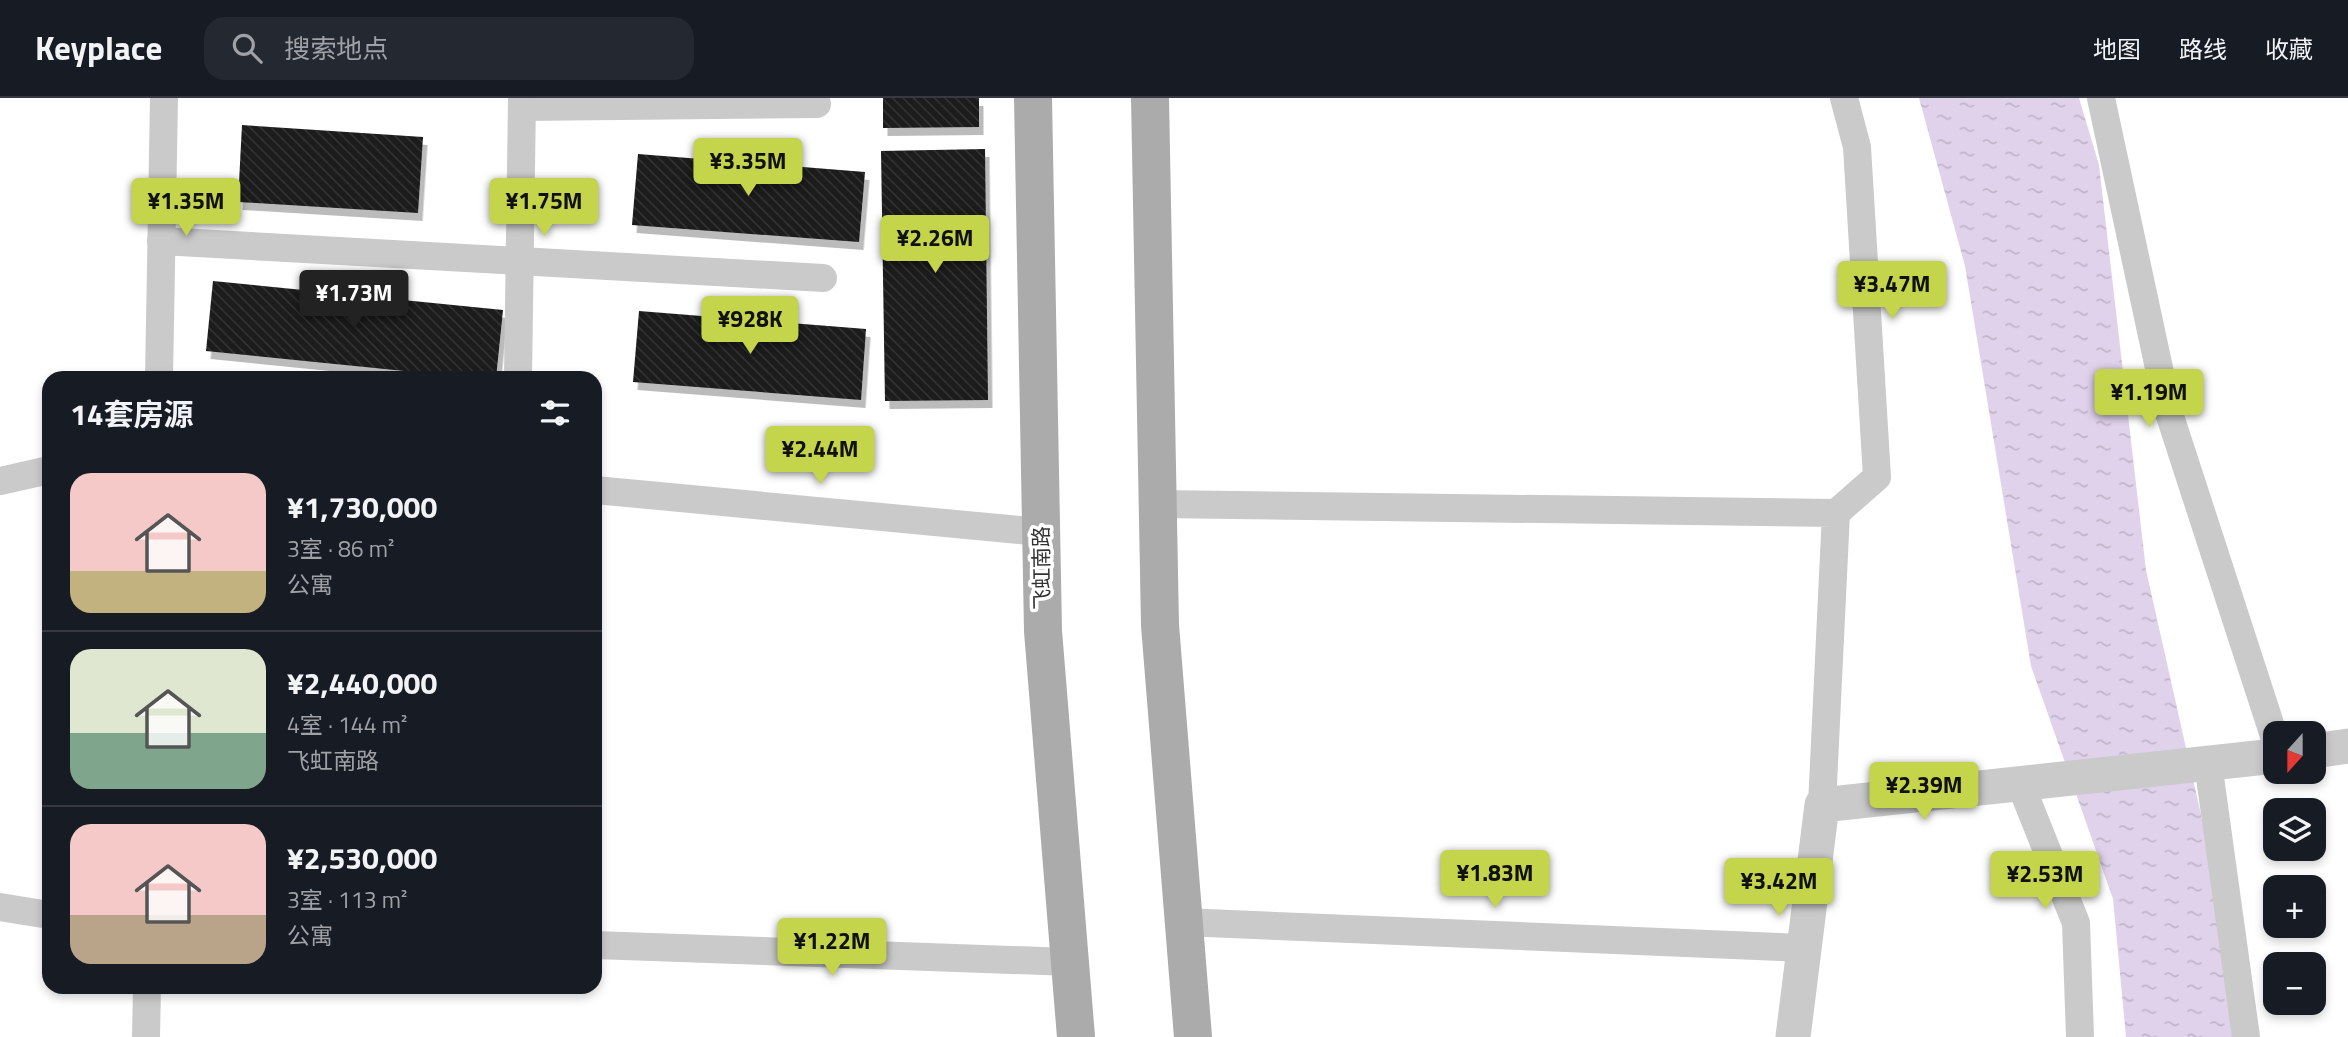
<!DOCTYPE html>
<html lang="zh">
<head>
<meta charset="utf-8">
<style>
	body { margin:0; font-family:"Titillium Web","Noto Sans SC",sans-serif; background:#242831; color:#f1f3f6; height:100vh; display:flex; flex-direction:column; font-size:26px; white-space:nowrap }
	* { box-sizing:border-box; margin:0 }
	p { font-size:23px; color:#9ea1a6 }
	.icon { flex:none; width:38px; height:38px; fill:none; stroke:currentColor; stroke-width:2; stroke-linecap:round; stroke-linejoin:round }
	.map { position:relative; flex:1; overflow:hidden }
	.side { position:absolute; left:42px; top:273px; width:560px; height:623px; display:flex; flex-direction:column; background:#171b24; border-radius:21px; box-shadow:0 4px 10px #0003 }
	.side>* { flex:none }
	.needle { width:46px; rotate:201deg }
	.fabs { position:absolute; left:2263px; top:623px; display:grid; gap:14px }
	.fabs a { display:grid; place-items:center; width:63px; height:63px; border-radius:14px; background:#171b24; box-shadow:0 4px 10px #0003; font-size:35px }
	.price { position:absolute; translate:-50% -60px; padding:0 16px; border-radius:7px; background:#c4d44b; color:#111; font-size:23px; line-height:46px; filter:drop-shadow(0 2px 4px #0008) }
	.price::after { content:''; position:absolute; left:50%; top:42px; width:21px; height:16px; margin-left:-10px; background:inherit; clip-path:polygon(0 0,100% 0,50% 100%) }
	.price.current { background:#222; color:#fff }
	ul { padding:0; list-style:none }
	li { display:flex; align-items:center; gap:21px; height:175px; padding:0 28px }
	li+li { border-top:2px solid #363941 }
	li span { display:grid; place-items:center; flex:none; width:196px; height:140px; border-radius:21px; color:#555 }
	li>.icon { margin-inline-start:auto }
	span .icon { width:84px; height:84px; fill:#fffc; stroke-width:1 }
	li b { font-size:30px }
	h2 { display:flex; justify-content:space-between; align-items:center; height:84px; padding:0 28px; font-size:30px }
	header { display:flex; align-items:center; gap:42px; box-sizing:border-box; height:98px; padding:0 35px; background:#171b24; border-bottom:2px solid #363941 }
	header strong { font-size:33px }
	nav { display:flex; gap:38px; margin-inline-start:auto; font-size:24px }
	.search { width:490px; height:63px; background:#242831; display:flex; align-items:center; gap:18px; box-sizing:border-box; padding:0 24px; border-radius:21px; color:#9ea1a6; font-size:26px }
	.map>svg:first-child { display:block }
	.water { fill:url(#water-ripples) }
	.building { fill:url(#building-back-hatch); filter:url(#shadow) }
	.lines { fill:none; stroke-linecap:round; stroke-linejoin:round }
	.minor { stroke:#cacaca; stroke-width:28 }
	.tertiary { stroke:#cacaca; stroke-width:35 }
	.primary { stroke:#ababab; stroke-width:38 }
	.labels { text-anchor:middle; stroke-width:7; stroke-linejoin:round; paint-order:stroke }
	.street-label { font-size:21px; fill:#333; stroke:#fff }
</style>
</head>
<body>
<header>
<strong>Keyplace</strong>
<div class="search"><svg class="icon" aria-label="search" viewBox="0 0 24 24"><circle cx="10" cy="10" r="6"/><path d="M15 15l6 6"/></svg>搜索地点</div>
<nav><a>地图</a><a>路线</a><a>收藏</a></nav>
</header>
<div class="map">
<svg width="2348" height="939" viewBox="0 0 2348 939">
	<defs>
		<pattern id="water-ripples" width="26" height="14" patternUnits="userSpaceOnUse" patternTransform="scale(1.75)"><rect width="26" height="14" fill="#e0d2eb"/><path d="M2 4q2-2 4 0t4 0M15 11q2-2 4 0t4 0" fill="none" stroke="#c1b5ca"/></pattern>
		<pattern id="building-back-hatch" width="6" height="6" patternUnits="userSpaceOnUse" patternTransform="scale(1.75)"><rect width="6" height="6" fill="#1a1a1a"/><path d="M-1 5l2 2M0 0l6 6M5-1l2 2" fill="none" stroke="#333"/></pattern>
		<filter id="shadow"><feDropShadow dx="4.5" dy="8" stdDeviation="0" flood-color="#0004"/></filter>
	</defs>
	<rect width="100%" height="100%" fill="#fff"/>
	<polygon class="water" points="1919,0 2079,0 2099,67 2146,472 2242,899 2239,939 2126,939 2113,801 2031,568 1965,168"/>
	<g class="building">
		<polygon points="883,0 979,0 979,29 883,30"/>
		<polygon points="242,27 423,39 418,115 238,104"/>
		<polygon points="985,51 988,302 885,303 881,53"/>
		<polygon points="638,56 865,74 859,144 632,127"/>
		<polygon points="213,183 503,212 496,280 474,280 206,253"/>
		<polygon points="639,213 866,231 861,302 633,284"/>
	</g>
	<g class="lines">
		<g class="minor">
			<polyline points="2101,0 2168,312 2275,641"/>
			<polyline points="522,9 817,6"/>
			<polyline points="161,143 823,180"/>
			<polyline points="159,280 164,0"/>
			<polyline points="518,280 522,0"/>
			<polyline points="0,383 49,372"/>
			<polyline points="595,392 1041,434"/>
			<polyline points="1157,406 1836,415 1822,707"/>
			<polyline points="1836,415 1877,379 1857,49 1844,0"/>
			<polyline points="2208,665 2246,939"/>
			<polyline points="2020,685 2076,825 2080,939"/>
			<polyline points="0,809 49,817"/>
			<polyline points="1183,824 1804,850"/>
			<polyline points="595,847 1070,864"/>
			<polyline points="146,939 147,889"/>
		</g>
		<g class="tertiary">
			<polyline points="2314,653 2348,648"/>
			<polyline points="1793,939 1822,707 2275,658"/>
		</g>
		<g class="primary">
			<polyline points="1033,0 1043,533 1076,939"/>
			<polyline points="1150,0 1160,527 1193,939"/>
		</g>
	</g>
	<g class="labels">
		<g class="street-label">
			<text transform="translate(1042 470) rotate(-91)" y="7">飞虹南路</text>
		</g>
	</g>
</svg>
<div class="fabs">
<a><svg class="needle" viewBox="-14 -14 28 28"><path d="M0-13l5 13h-10z" fill="#e53935"/><path d="M0 13l5-13h-10z" fill="#9ea1a6"/></svg></a>
<a><svg class="icon" aria-label="layers" viewBox="0 0 24 24"><path d="M12 4l9 5-9 5-9-5zM3 14l9 5 9-5"/></svg></a>
<a>+</a>
<a>−</a>
</div>
<b class="price" style="left:748px;top:100px">¥3.35M</b>
<b class="price" style="left:186px;top:140px">¥1.35M</b>
<b class="price" style="left:544px;top:140px">¥1.75M</b>
<b class="price" style="left:935px;top:177px">¥2.26M</b>
<b class="price" style="left:1892px;top:223px">¥3.47M</b>
<b class="price current" style="left:354px;top:232px">¥1.73M</b>
<b class="price" style="left:750px;top:258px">¥928K</b>
<b class="price" style="left:2149px;top:331px">¥1.19M</b>
<b class="price" style="left:820px;top:388px">¥2.44M</b>
<b class="price" style="left:1924px;top:724px">¥2.39M</b>
<b class="price" style="left:1495px;top:812px">¥1.83M</b>
<b class="price" style="left:2045px;top:813px">¥2.53M</b>
<b class="price" style="left:1779px;top:820px">¥3.42M</b>
<b class="price" style="left:832px;top:880px">¥1.22M</b>
<section class="side">
<h2>14套房源<svg class="icon" aria-label="filters" viewBox="0 0 24 24"><path d="M4 7h16M4 17h16"/><circle cx="9" cy="7" r="2"/><circle cx="15" cy="17" r="2"/></svg></h2>
<ul>
<li><span style="background:linear-gradient(#f6c9c9 70%,#c2b280 0)"><svg class="icon" aria-label="home" viewBox="0 0 24 24"><path d="M3 11l9-7 9 7M6 9v11h12V9"/></svg></span><div><b>¥1,730,000</b><p>3室 · 86 m²</p><p>公寓</p></div></li>
<li><span style="background:linear-gradient(#dfe7d0 60%,#7fa58c 0)"><svg class="icon" aria-label="home" viewBox="0 0 24 24"><path d="M3 11l9-7 9 7M6 9v11h12V9"/></svg></span><div><b>¥2,440,000</b><p>4室 · 144 m²</p><p>飞虹南路</p></div></li>
<li><span style="background:linear-gradient(#f6c9c9 65%,#b9a48a 0)"><svg class="icon" aria-label="home" viewBox="0 0 24 24"><path d="M3 11l9-7 9 7M6 9v11h12V9"/></svg></span><div><b>¥2,530,000</b><p>3室 · 113 m²</p><p>公寓</p></div></li>
</ul>
</section>
</div>
</body>
</html>
